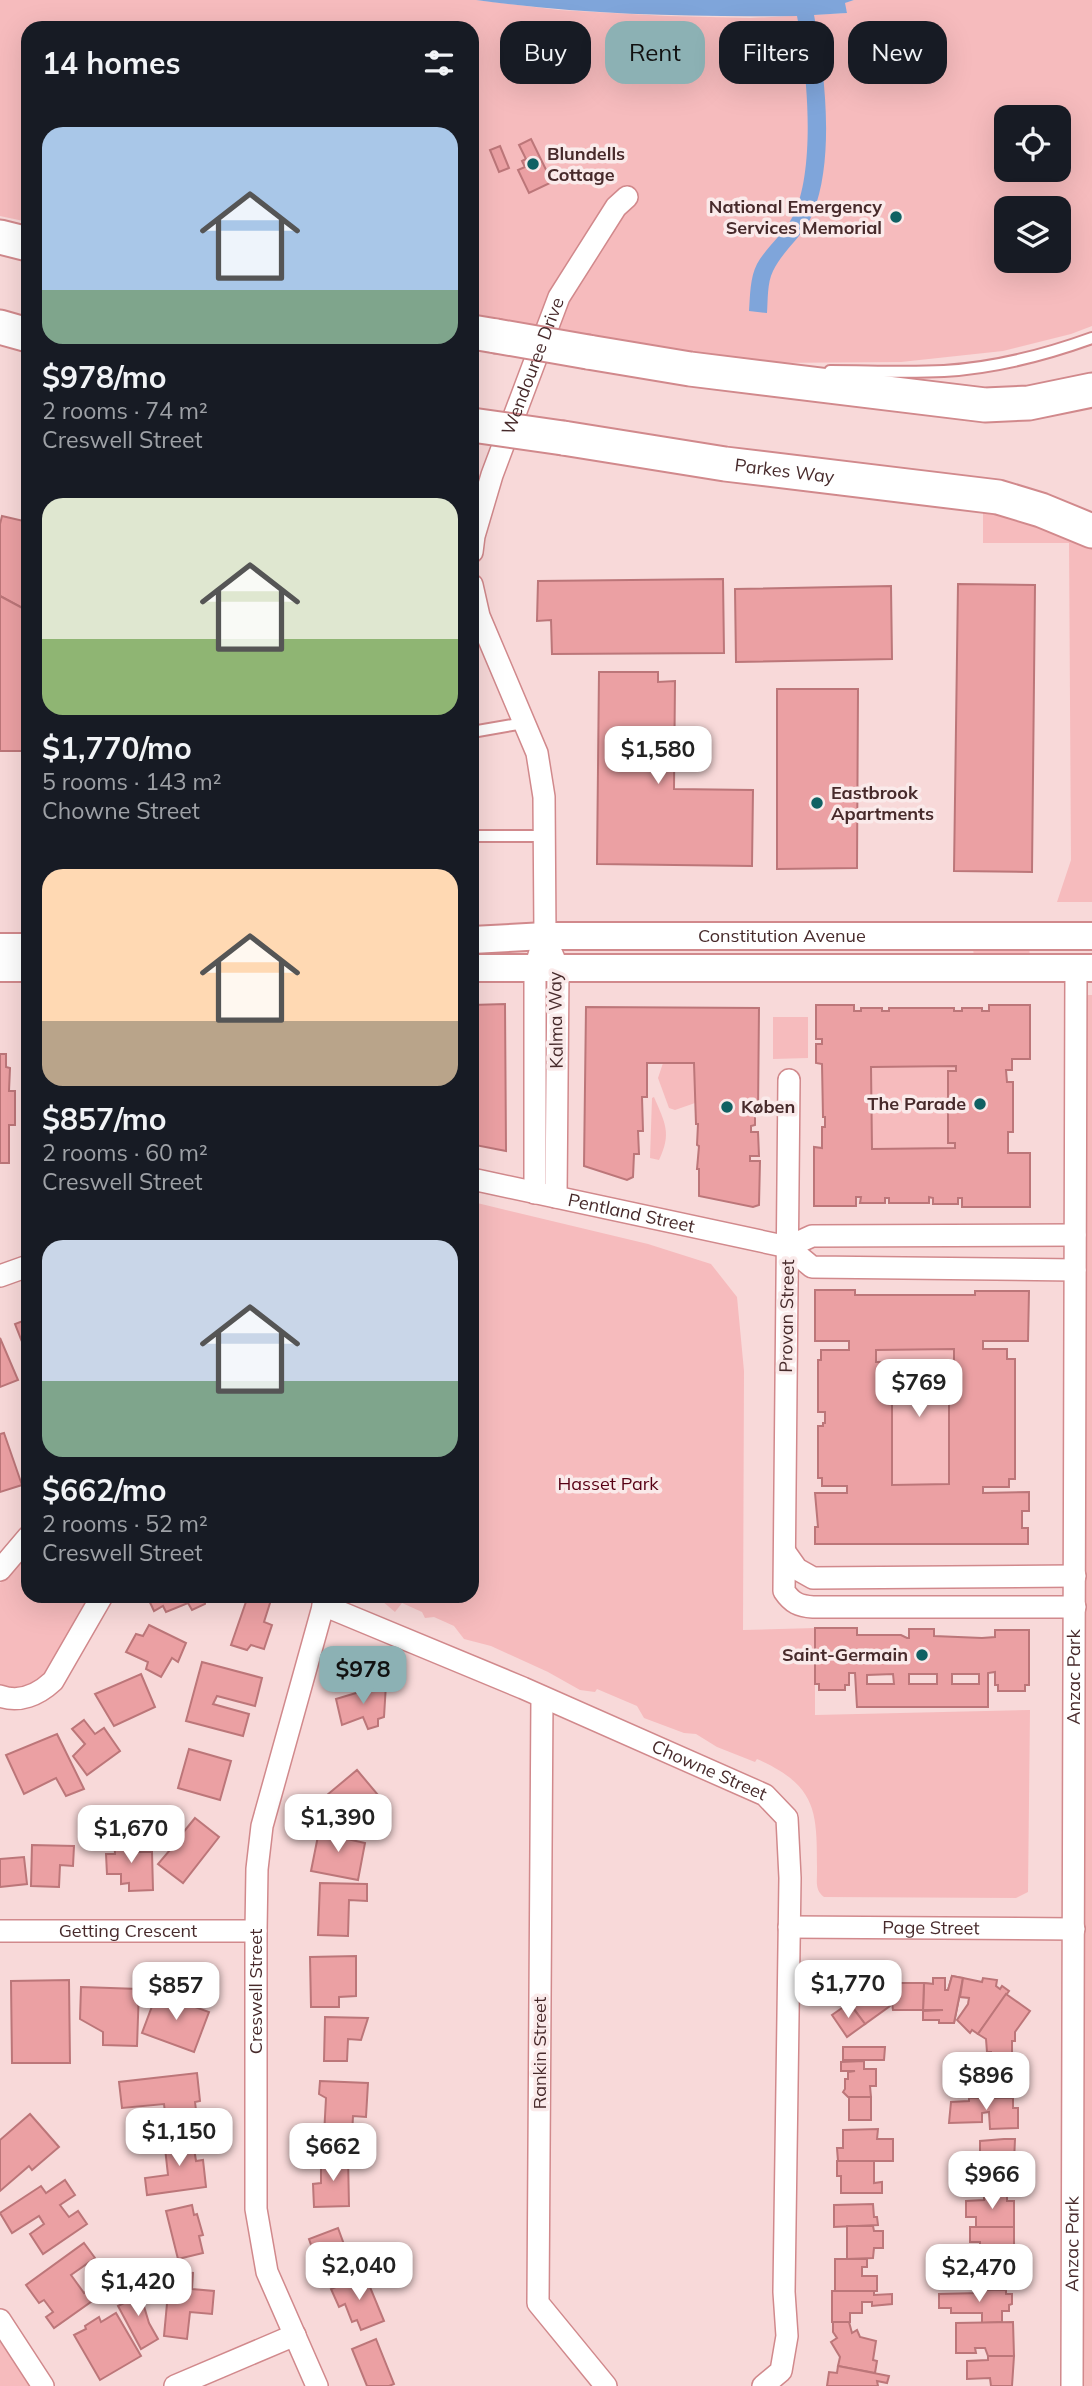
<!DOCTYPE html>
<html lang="en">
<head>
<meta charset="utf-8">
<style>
	body { margin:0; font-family:Mulish,sans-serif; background:#20242c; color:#f1f3f6; height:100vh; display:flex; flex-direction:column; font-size:26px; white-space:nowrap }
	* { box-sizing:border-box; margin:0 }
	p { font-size:23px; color:#9ea1a6 }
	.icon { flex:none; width:38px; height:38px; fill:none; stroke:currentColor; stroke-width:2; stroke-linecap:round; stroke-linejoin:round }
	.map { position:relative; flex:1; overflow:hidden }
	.details { position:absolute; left:21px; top:21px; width:458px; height:1582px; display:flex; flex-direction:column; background:#171b24; border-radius:21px; box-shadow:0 7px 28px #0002 }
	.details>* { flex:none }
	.hud { position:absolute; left:500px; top:21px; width:486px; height:63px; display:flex; gap:14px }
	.buttons { position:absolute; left:994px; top:105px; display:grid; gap:14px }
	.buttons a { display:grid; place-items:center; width:77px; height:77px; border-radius:14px; background:#171b24; box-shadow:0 7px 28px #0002; font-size:35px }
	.price { position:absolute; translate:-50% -60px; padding:0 16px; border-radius:14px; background:#fff; color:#222; font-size:23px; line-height:46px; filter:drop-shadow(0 2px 4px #0008) }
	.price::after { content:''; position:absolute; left:50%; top:42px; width:21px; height:16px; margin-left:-10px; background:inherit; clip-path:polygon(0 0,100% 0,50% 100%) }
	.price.active { background:#8cb1b4; color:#111 }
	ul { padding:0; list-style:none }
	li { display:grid; align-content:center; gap:14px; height:371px; padding:0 21px }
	li span { display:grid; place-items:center; height:217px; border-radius:21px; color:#555 }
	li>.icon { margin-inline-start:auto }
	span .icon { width:126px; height:126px; fill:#fffc; stroke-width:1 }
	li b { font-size:30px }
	h2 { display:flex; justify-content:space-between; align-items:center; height:84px; padding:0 21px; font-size:30px }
	.pill { padding:0 24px; border-radius:21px; background:#171b24; box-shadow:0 7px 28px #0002; font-size:24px; line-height:63px }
	.pill.active { background:#8cb1b4; color:#111 }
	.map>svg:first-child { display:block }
	.green { fill:#f6bbbd; fill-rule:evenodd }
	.water { fill:#7fa5da }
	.building { fill:#eba0a3; stroke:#bc7679; stroke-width:2; fill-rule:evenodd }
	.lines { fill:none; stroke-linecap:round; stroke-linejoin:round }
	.service-casing { stroke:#d1898c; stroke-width:14 }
	.minor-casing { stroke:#d1898c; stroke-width:24 }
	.tertiary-casing { stroke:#d1898c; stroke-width:30 }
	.primary-casing { stroke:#d1898c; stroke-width:37 }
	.service { stroke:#fff; stroke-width:10 }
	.minor { stroke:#fff; stroke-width:21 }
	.tertiary { stroke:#fff; stroke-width:26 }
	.primary { stroke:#fff; stroke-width:33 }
	.primary-bridge-casing { stroke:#d1898c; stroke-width:37; stroke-linecap:butt }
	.primary-bridge { stroke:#fff; stroke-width:33 }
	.poi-dot { fill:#106163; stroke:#faeaea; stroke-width:2.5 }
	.labels { text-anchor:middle; stroke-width:7; stroke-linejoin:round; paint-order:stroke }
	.poi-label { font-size:18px; font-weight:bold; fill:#472a2b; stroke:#faeaea; text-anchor:start }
	.street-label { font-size:18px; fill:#472a2b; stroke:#faeaea }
	.park-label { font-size:18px; fill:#580014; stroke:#faeaea }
</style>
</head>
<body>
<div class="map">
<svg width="1092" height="2386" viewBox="0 0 1092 2386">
	<rect width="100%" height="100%" fill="#f8d9d9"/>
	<g class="green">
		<path d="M0,0H476L559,10L667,16L750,18L847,13L844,3L854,0H1092V326L1071,334L1003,351L901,362L751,363L486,319L473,315L472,28H28V222L0,216ZM1006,117H1059V170H1006ZM1006,208H1059V261H1006Z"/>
		<polygon points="983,504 1092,547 1092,902 1057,902 1071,860 1069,543 983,543"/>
		<polygon points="1029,944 1030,960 974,956 973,949"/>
		<polygon points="1088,995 1092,995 1092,2386 1083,2386 1086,1008"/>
		<polygon points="773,1017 808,1017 808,1058 773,1059"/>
		<polygon points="663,1063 694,1063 695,1103 675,1110 669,1108 658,1078"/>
		<polygon points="956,1066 955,1148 862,1149 841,1083 871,1083 871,1067"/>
		<path d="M654,1097C665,1123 672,1133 659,1160L650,1158L652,1098Z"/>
		<path d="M473,1202L648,1244L711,1264L737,1297L744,1371L743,1630L815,1628V1715L1030,1710L1028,1892L1016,1898L824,1897C815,1890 817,1882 817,1872C817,1812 818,1786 757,1759L755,1762L717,1747L696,1734L684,1733L644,1718L637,1706L597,1689L595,1692L580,1690L548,1672L491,1646L464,1639L454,1626L434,1617L425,1618L422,1612L402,1603L395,1612L382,1601V1596H472Z"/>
		<polygon points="954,1349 954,1361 949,1361 949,1484 892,1485 876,1350"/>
		<path d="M28,1550V1596H91C80,1616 55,1671 38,1683C27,1690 12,1689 0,1684V1583Z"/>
		<polygon points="0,2339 1,2341 30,2386 0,2386"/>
	</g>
	<path class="water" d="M476,0H854L845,3L847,13L814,15C825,72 835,158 813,213C803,237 783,250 773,271C767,283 768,300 767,313L749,311C750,296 750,277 757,264C767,246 784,234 793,216C813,177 809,96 802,51L803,49L797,16C689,17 583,15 476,0Z"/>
	<g class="building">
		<polygon points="531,139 552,182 529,193 518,170 525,167 522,161 526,159 519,145"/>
		<polygon points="500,146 509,168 499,172 490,150"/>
		<polygon points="2,516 28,522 28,611 0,596 0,524"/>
		<polygon points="723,579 724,653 552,654 551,620 537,621 538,581"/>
		<polygon points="958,584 1035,585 1032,872 954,871"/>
		<polygon points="891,586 892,659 736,662 735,589"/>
		<polygon points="0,596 28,611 28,751 0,751"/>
		<polygon points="599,672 658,672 658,682 675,681 674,789 753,790 752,866 597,864"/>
		<polygon points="777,689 858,689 857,868 777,869"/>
		<polygon points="505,1004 506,1151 475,1145 474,1117 472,1117 472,1005"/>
		<path d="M816,1005H854V1011H861V1008H882V1011H889V1008H954V1011H962V1008H982V1011H989V1005H1030V1059H1012V1070H1006L1007,1082H1013V1132H1008V1153H1030V1207H962V1198H958V1204H933V1198L929,1197V1203H889V1198H885V1203H860L861,1197H856V1206H814V1147L822,1148V1127H825V1117H823L822,1064L816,1063V1044H822V1039H816ZM956,1066V1071H948V1143H955V1148L872,1149L871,1067Z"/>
		<polygon points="586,1007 759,1008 758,1112 755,1113 755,1125 751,1126 751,1132 758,1132 759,1156 750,1156 750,1161 760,1161 759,1205 753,1207 699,1196 699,1169 697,1169 699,1146 697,1145 698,1124 696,1124 694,1063 647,1063 647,1097 642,1097 643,1131 638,1131 639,1154 634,1154 633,1177 627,1180 584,1166"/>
		<polygon points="0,1054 6,1054 6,1067 10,1068 9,1091 15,1091 15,1125 9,1125 9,1163 0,1163"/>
		<path d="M815,1290H855V1295H975V1291H1029L1028,1341H983V1349H1007V1359H1015V1479H1009V1487H983V1493L1029,1492V1511H1022V1528H1028V1544H815V1527H818L815,1493H847V1486H822V1478H818V1426H823V1423H825V1412H818V1360H821V1350H849V1341H815ZM954,1349V1361H949V1484L892,1485V1362H876V1350Z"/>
		<polygon points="28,1319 28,1357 15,1324"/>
		<polygon points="0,1338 18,1380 0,1387"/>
		<polygon points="4,1433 22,1485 0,1492 0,1434"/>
		<polygon points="147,1596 204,1596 205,1604 192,1610 188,1603 166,1612 163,1606 154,1611"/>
		<polygon points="248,1596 258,1596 271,1600 264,1622 272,1625 264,1649 251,1645 247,1650 231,1645"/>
		<polygon points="149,1625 186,1643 178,1662 172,1658 161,1677 146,1669 148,1662 126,1652 136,1634 143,1636"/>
		<path d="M815,1628H857V1635H901L907,1638H909V1629H934V1636L982,1638L995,1637V1630H1029V1685H1025V1691H998V1685H995V1672L988,1673V1707H857L855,1673H849V1685H845V1690H819V1684H815ZM893,1674L894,1684H867V1675ZM909,1674H937V1684H909ZM952,1674H979V1684H952Z"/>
		<polygon points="202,1662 262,1678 255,1706 217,1696 213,1704 249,1714 243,1736 186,1721"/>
		<polygon points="141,1674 155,1707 114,1726 95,1694"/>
		<polygon points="386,1684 384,1717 378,1719 378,1726 368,1729 363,1717 342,1725 336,1699"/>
		<polygon points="84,1720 95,1734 104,1728 120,1751 87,1775 73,1756 85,1744 72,1729"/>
		<polygon points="57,1734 84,1789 66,1796 56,1778 24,1794 6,1755"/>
		<polygon points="189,1749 231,1761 220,1800 178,1788"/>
		<polygon points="357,1770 389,1808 366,1827 346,1803 331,1817 321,1813 327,1795"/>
		<polygon points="195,1818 219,1837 183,1883 158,1864 170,1850 163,1845 176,1830 182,1834"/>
		<polygon points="320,1826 348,1832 347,1839 365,1843 358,1880 311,1871"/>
		<polygon points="137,1837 138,1852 152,1852 153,1890 129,1891 129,1883 121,1884 121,1874 107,1874 106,1854 115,1854 114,1838"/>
		<polygon points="32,1845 74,1846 73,1866 60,1865 59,1887 31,1886"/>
		<polygon points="24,1857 27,1884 0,1887 0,1859"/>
		<polygon points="320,1883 367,1884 367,1901 349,1900 348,1936 318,1935"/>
		<polygon points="356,1956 356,1996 339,1997 339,2007 311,2007 310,1957"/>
		<polygon points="952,1976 963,1978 954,2023 939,2023 939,2020 923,2020 923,2011 943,2010 923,2010 924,1983 933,1984 933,1978 945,1978 945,1990 948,1990"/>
		<polygon points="952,1976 963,1978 954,2023 939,2023 939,2020 923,2020 923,2011 943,2010 923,2010 924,1983 933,1984 933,1978 945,1978 945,1990 948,1990"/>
		<polygon points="867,1977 875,1987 884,1981 890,2006 865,2024 841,1991 854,1981 857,1985"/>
		<polygon points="963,1978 982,1982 983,1978 997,1980 996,1986 1000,1989 1002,1986 1009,1991 978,2034 972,2030 970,2033 957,2020 968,2004 969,1998 960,1997"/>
		<polygon points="69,1980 70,2063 12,2063 11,1981"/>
		<polygon points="889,1983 924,1983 923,2010 893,2010"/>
		<polygon points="81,1987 139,1989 137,2046 103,2045 103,2032 80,2019"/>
		<polygon points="157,1993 209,2012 194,2052 142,2033"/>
		<polygon points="1006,1994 1030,2011 1015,2032 1015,2041 1012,2041 1012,2059 991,2060 991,2052 987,2052 986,2039 978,2034"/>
		<polygon points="849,2003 865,2024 847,2037 832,2015"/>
		<polygon points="325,2017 368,2018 361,2040 348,2039 347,2061 324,2061"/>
		<polygon points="843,2047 885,2047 884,2060 843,2060"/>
		<polygon points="864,2061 864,2069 876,2069 876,2086 870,2086 871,2097 848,2097 843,2092 845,2089 845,2079 848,2079 848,2072 855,2071 841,2071 841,2062"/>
		<polygon points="197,2073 200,2101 195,2102 198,2126 167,2130 164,2104 122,2108 119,2082"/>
		<polygon points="989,2074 1014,2074 1013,2098 989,2098"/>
		<polygon points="320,2081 368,2083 366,2117 353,2116 352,2136 324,2135 326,2098 319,2094"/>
		<rect x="849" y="2097" width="22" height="23"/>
		<polygon points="969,2098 1013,2098 1013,2108 1018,2108 1018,2128 990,2129 989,2112 982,2113 982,2122 949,2123 951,2102 969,2101"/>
		<polygon points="30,2114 59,2147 32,2170 29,2166 0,2191 0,2140"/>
		<polygon points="878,2129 877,2139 893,2139 893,2161 838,2161 837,2148 843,2148 843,2130"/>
		<polygon points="192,2135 196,2161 203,2160 206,2187 147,2195 145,2178 168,2175 164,2139"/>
		<polygon points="1004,2139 1015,2139 1014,2162 980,2162 980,2141"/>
		<polygon points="321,2156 348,2156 349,2206 314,2207 313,2184 321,2183"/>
		<polygon points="837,2161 874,2161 874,2183 882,2182 882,2193 841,2193 841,2176 837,2176"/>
		<polygon points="966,2162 1014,2162 1014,2185 1008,2185 1007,2194 988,2194 988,2186 966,2186"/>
		<polygon points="65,2180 75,2195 60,2205 69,2217 78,2211 87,2224 43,2254 30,2234 44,2224 39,2216 12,2233 0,2213 41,2186 46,2193"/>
		<polygon points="984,2194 1007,2194 1007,2201 1014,2201 1014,2227 976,2227 976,2217 966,2217 966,2201 984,2200"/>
		<polygon points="873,2204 874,2217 877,2217 878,2225 834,2227 834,2205"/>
		<polygon points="192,2205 194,2215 197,2214 203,2235 199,2236 203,2253 178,2259 166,2211"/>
		<polygon points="847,2226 873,2226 874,2231 883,2231 883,2248 874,2248 873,2258 847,2259"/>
		<polygon points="970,2227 1014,2227 1014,2249 980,2248 980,2242 970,2242"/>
		<polygon points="338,2228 353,2269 323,2279 309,2239"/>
		<polygon points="84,2243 95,2258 71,2275 84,2293 88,2290 95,2299 54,2328 46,2317 53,2312 44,2300 39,2303 26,2285"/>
		<polygon points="835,2259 867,2259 867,2267 862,2267 862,2276 877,2276 877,2291 835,2291"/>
		<polygon points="965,2259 995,2259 995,2270 1011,2270 1011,2288 979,2290 979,2288 973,2288 973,2271 965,2271"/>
		<polygon points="170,2271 193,2273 192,2289 214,2291 212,2314 190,2312 187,2339 164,2336"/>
		<polygon points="365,2275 384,2321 361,2330 357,2320 352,2322 345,2304 339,2307 331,2289"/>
		<polygon points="135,2283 140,2293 149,2323 158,2339 141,2349 118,2306 132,2299 126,2289"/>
		<polygon points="979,2290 1006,2290 1006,2294 1012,2294 1012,2304 1009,2305 1009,2311 1002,2311 1002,2322 982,2323 982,2313 951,2313 951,2308 939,2308 939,2294 980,2293"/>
		<polygon points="832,2291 874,2291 874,2295 892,2294 892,2304 872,2306 872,2302 862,2302 862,2313 850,2313 850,2322 832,2322"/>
		<polygon points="116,2313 141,2356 100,2380 74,2335 86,2329 85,2326 99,2317 101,2322"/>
		<polygon points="833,2322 849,2322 852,2333 857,2330 860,2337 876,2341 873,2360 877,2361 875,2373 838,2366 840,2357 831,2342 837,2338 833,2332"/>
		<polygon points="1013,2322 1014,2356 988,2356 985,2348 975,2348 976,2353 956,2353 956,2323"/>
		<polygon points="376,2339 394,2384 389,2386 367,2386 352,2349"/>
		<polygon points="988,2356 1014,2356 1012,2386 991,2386 990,2378 967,2379 967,2361 988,2360"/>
		<polygon points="838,2366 889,2376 887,2383 877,2381 878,2386 827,2386 829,2372 837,2373"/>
	</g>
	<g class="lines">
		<g class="service-casing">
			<g id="service">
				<path d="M830,371C868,371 906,373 944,371C994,368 1045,355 1092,338"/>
				<polyline points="472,732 524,723"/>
				<polyline points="472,836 544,836"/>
			</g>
		</g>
		<g class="minor-casing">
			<g id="minor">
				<path id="s1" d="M472,552L474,536L492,475L559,297L616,207L627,197"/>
				<polyline points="472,585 479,616 537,753 544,797 545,936 535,968 535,1193"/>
				<polyline points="552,954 558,968 556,1197"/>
				<path d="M789,1080L784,1591C792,1603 799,1606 813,1607H1075"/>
				<path id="s2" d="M472,1179L788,1247L812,1267L1075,1270"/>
				<polyline points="788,1247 812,1236 1075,1235"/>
				<polyline points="0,1276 28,1266"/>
				<polyline points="785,1552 797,1569 813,1578 1075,1576"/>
				<polyline points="0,1570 28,1537"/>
				<path id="s3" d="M323,1605L523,1688L765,1795L787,1818L790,1878L784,2292L787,2336L781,2371L763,2386"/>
				<path d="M0,1696C19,1703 38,1695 53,1681L102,1596"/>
				<polyline points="542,1697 538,2303 606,2386"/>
				<path id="s4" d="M789,1927L1074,1929"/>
				<path id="s5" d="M0,1931H256"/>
				<polyline points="0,2320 43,2386"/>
				<polyline points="175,2386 295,2335"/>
				<path id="s6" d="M317,2386L267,2272L256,2209V1931L257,1869L262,1826L326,1596"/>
				<path id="s7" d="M1072,2386L1076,968"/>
			</g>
		</g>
		<g class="tertiary-casing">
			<g id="tertiary">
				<path id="s8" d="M472,940L545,936H1092"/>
				<polyline points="0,947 28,947"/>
				<polyline points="0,968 28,968"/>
				<polyline points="472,968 1092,968"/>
			</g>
		</g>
		<g class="primary-casing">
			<g id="primary">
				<polyline points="0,237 28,244"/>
				<polyline points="0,327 28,335"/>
				<polyline points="472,332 496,336"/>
				<polyline points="588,352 690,369 985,405 1029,403 1092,390"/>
				<path id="s9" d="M563,438L725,464L998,497L1041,510L1092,531"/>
			</g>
		</g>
		<use href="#service" class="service"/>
		<use href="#minor" class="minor"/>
		<use href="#tertiary" class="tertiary"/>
		<use href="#primary" class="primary"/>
		<g class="primary-bridge-casing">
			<g id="primary-bridge">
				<polyline points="496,336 588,352"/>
				<polyline points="472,425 563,438"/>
			</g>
		</g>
		<use href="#primary-bridge" class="primary-bridge"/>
	</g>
	<g class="poi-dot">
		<circle cx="533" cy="164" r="7"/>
		<circle cx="896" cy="217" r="7"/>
		<circle cx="817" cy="803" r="7"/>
		<circle cx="980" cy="1104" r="7"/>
		<circle cx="727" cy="1107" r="7"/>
		<circle cx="922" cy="1655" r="7"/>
	</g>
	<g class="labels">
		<g class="poi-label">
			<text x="547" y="160">Blundells<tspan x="547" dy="21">Cottage</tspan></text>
			<text x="882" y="213" text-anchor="end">National Emergency<tspan x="882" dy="21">Services Memorial</tspan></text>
			<text x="831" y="799">Eastbrook<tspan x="831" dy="21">Apartments</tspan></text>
			<text x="966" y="1110" text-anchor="end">The Parade</text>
			<text x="741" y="1113">Køben</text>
			<text x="908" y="1661" text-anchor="end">Saint-Germain</text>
		</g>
		<g class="street-label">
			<text dy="6" stroke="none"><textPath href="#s1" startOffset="196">Wendouree Drive</textPath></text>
			<text dy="6" stroke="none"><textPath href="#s9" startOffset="224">Parkes Way</textPath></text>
			<text dy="6" stroke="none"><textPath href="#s8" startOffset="310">Constitution Avenue</textPath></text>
			<text transform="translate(556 1020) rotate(-91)" y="6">Kalma Way</text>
			<text dy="6" stroke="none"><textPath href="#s2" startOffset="163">Pentland Street</textPath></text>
			<text transform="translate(787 1316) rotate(-89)" y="6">Provan Street</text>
			<text dy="6" stroke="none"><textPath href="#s7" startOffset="709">Anzac Park</textPath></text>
			<text dy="6" stroke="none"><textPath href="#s3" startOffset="420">Chowne Street</textPath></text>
			<text dy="6" stroke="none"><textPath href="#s4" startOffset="142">Page Street</textPath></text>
			<text dy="6" stroke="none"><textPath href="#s5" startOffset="128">Getting Crescent</textPath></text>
			<text dy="6" stroke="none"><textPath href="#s6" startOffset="406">Creswell Street</textPath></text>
			<text transform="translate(540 2053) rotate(-90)" y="6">Rankin Street</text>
			<text dy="6" stroke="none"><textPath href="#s7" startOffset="142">Anzac Park</textPath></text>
		</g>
		<g class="park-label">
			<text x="608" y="1490">Hasset Park</text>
		</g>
	</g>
</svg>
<div class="buttons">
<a><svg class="icon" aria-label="locate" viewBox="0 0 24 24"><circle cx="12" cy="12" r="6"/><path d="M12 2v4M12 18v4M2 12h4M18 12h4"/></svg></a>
<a><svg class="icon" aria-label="layers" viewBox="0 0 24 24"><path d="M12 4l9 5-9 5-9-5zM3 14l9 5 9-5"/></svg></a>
</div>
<b class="price" style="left:658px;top:786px">$1,580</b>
<b class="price" style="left:919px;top:1419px">$769</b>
<b class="price active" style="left:363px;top:1706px">$978</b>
<b class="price" style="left:338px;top:1854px">$1,390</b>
<b class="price" style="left:131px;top:1865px">$1,670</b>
<b class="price" style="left:848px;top:2020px">$1,770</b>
<b class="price" style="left:176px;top:2022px">$857</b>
<b class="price" style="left:986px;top:2112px">$896</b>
<b class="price" style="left:179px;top:2168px">$1,150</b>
<b class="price" style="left:333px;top:2183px">$662</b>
<b class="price" style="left:992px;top:2211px">$966</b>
<b class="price" style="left:359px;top:2302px">$2,040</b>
<b class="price" style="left:979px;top:2304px">$2,470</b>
<b class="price" style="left:138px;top:2318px">$1,420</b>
<div class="hud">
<a class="pill">Buy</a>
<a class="pill active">Rent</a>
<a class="pill">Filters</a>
<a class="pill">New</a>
</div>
<section class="details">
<h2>14 homes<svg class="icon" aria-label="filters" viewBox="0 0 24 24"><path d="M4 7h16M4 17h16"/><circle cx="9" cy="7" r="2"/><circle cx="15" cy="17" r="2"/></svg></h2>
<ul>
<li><span style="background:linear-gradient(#a9c7e8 75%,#7fa58c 0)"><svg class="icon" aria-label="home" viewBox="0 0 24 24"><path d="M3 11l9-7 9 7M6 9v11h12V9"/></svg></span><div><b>$978/mo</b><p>2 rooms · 74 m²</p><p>Creswell Street</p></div></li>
<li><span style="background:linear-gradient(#dfe7d0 65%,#8fb573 0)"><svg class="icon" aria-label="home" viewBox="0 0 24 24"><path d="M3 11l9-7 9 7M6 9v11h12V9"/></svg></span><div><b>$1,770/mo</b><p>5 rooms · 143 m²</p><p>Chowne Street</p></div></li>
<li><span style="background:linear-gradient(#ffd9b3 70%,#b9a48a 0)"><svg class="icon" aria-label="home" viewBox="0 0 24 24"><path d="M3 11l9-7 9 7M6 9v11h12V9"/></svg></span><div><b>$857/mo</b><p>2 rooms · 60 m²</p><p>Creswell Street</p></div></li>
<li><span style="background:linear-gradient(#c9d6e8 65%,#7fa58c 0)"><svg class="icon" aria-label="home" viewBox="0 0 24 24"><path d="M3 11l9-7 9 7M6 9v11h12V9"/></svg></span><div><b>$662/mo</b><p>2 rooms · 52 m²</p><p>Creswell Street</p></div></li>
</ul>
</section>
</div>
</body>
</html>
